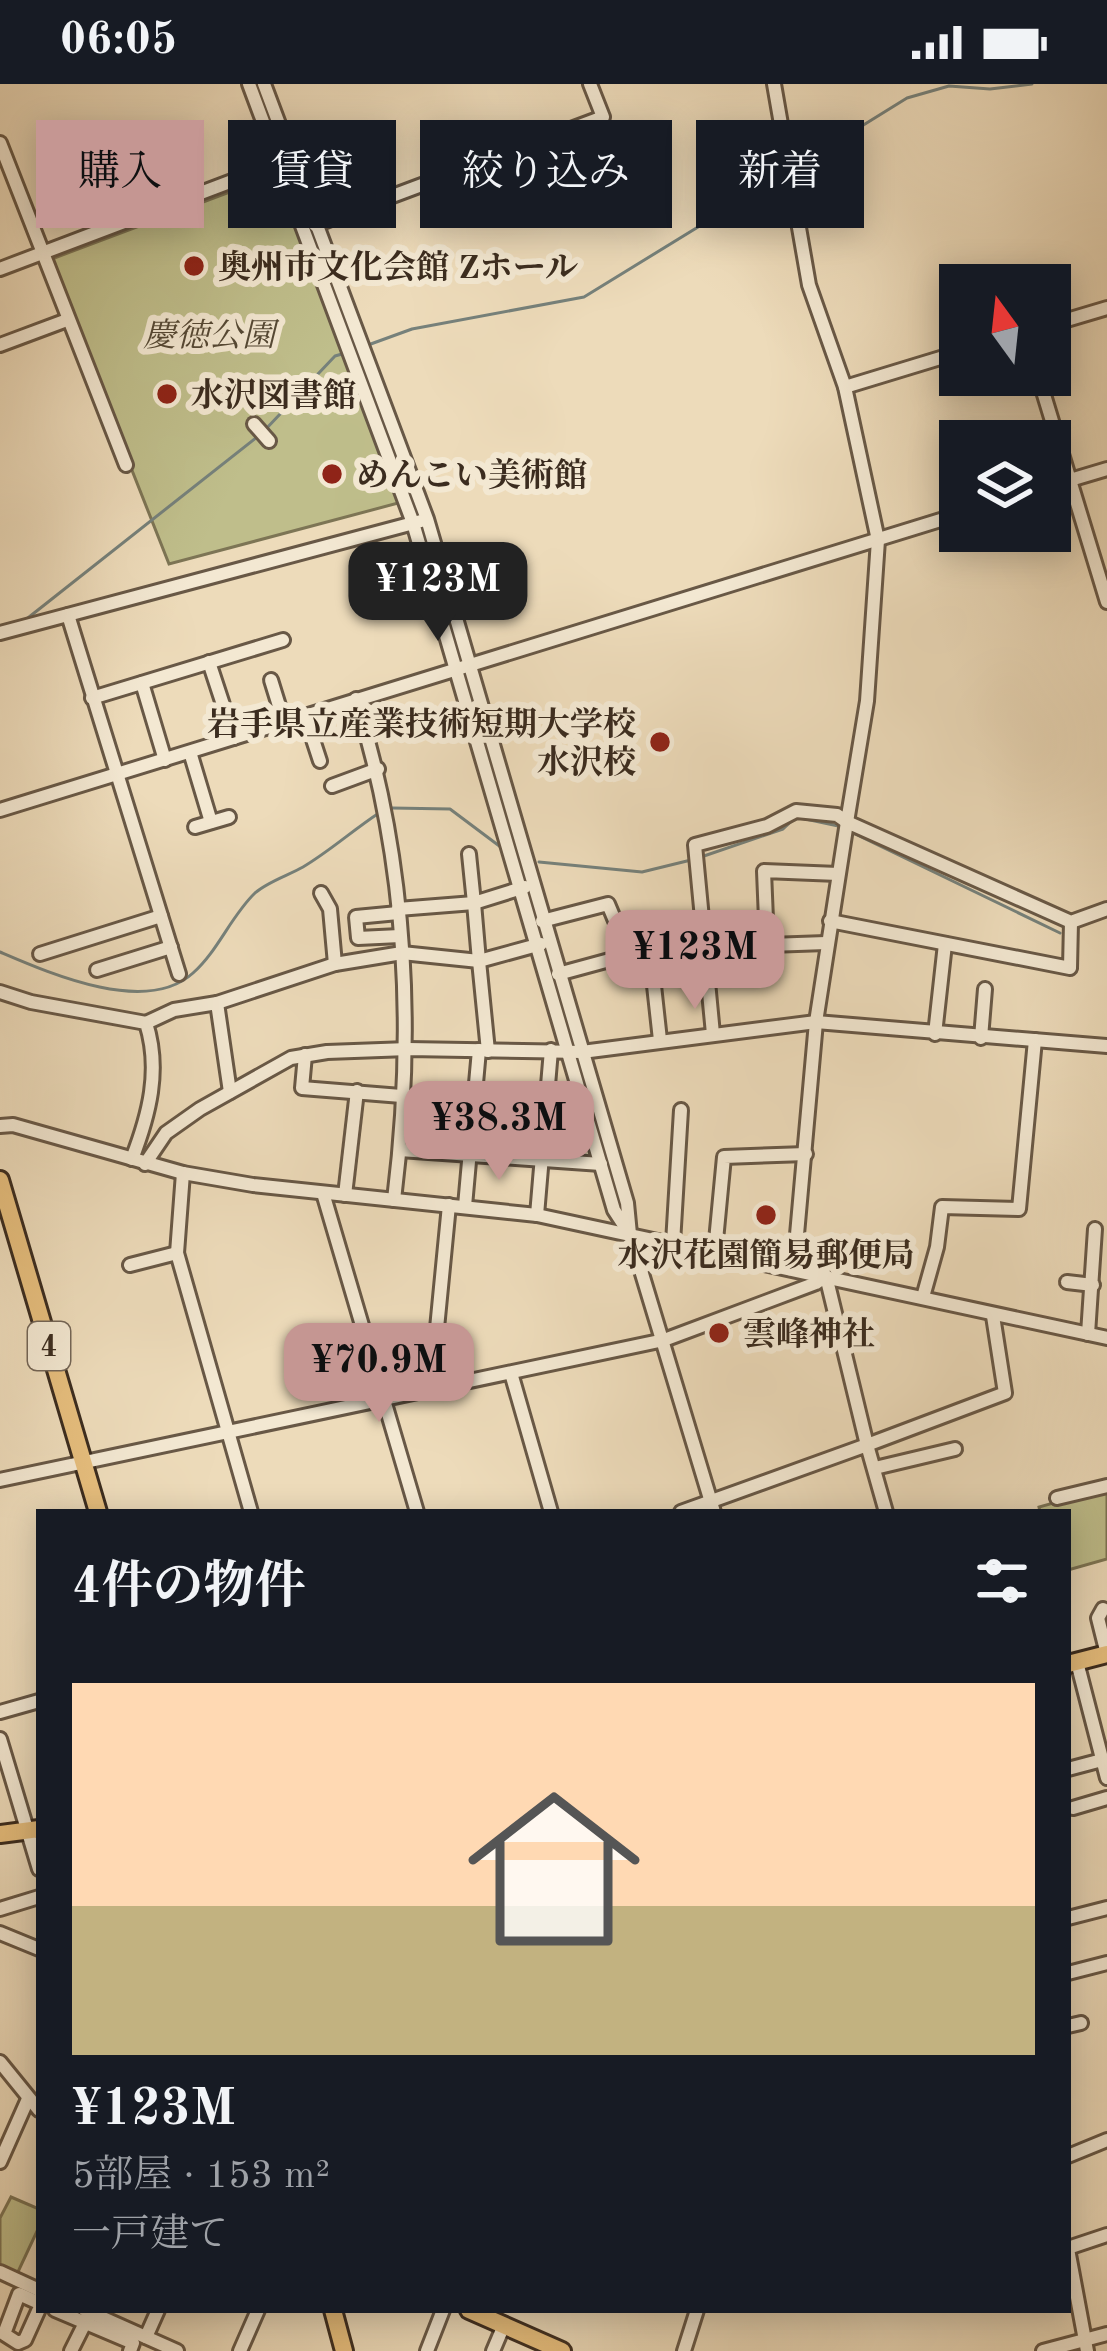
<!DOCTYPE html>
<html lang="ja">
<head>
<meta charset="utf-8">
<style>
	body { margin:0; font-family:"Old Standard TT","Noto Serif JP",serif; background:#20242c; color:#f1f3f6; height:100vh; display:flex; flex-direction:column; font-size:45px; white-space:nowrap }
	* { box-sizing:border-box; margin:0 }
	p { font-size:39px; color:#9ea1a6 }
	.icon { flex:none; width:66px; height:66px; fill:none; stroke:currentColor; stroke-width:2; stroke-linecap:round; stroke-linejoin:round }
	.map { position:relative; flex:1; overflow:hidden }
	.details { position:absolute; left:36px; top:1425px; width:1035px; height:804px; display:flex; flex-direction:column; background:#171b24; border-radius:0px; box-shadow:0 6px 30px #0003 }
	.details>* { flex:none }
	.guide { position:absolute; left:36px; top:36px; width:1035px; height:108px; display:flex; gap:24px }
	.needle { width:78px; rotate:345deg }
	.tools { position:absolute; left:939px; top:180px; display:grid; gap:24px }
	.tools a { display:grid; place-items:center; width:132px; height:132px; border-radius:0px; background:#171b24; box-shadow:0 6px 30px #0003; font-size:60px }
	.price { position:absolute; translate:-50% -102px; padding:0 27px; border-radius:24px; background:#c59692; color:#111; font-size:39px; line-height:78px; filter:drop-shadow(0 3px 6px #0008) }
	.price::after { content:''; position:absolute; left:50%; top:72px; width:36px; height:27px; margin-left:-18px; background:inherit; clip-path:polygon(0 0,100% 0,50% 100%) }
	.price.active { background:#222; color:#fff }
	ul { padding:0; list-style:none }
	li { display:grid; align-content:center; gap:24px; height:636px; padding:0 36px }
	li span { display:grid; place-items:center; height:372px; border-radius:0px; color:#555 }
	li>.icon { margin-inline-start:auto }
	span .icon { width:216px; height:216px; fill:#fffc; stroke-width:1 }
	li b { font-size:51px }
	h2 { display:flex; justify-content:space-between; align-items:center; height:144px; padding:0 36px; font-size:51px }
	.pill { padding:0 42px; border-radius:0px; background:#171b24; box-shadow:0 6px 30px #0003; font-size:42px; line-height:108px }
	.pill.active { background:#c59692; color:#111 }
	.status { display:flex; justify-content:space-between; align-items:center; height:84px; padding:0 60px; background:#171b24; direction:ltr }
	.status svg { height:33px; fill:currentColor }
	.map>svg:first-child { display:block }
	.green { fill:#bfbe8b; stroke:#7d7555; stroke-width:3 }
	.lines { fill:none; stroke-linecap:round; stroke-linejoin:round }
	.stream { stroke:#76817b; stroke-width:3 }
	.minor-casing { stroke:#685846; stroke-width:18 }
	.highway-casing { stroke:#3b2c1f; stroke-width:22 }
	.minor { stroke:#f3e8d2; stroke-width:12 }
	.highway { stroke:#e6be7d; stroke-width:16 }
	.poi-dot { fill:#8f2418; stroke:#f3e8d2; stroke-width:4.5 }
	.labels { text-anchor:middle; stroke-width:12; stroke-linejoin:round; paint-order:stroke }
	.shield { fill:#f3e8d2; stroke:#726455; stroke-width:3 }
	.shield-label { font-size:30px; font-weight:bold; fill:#3b2c1f }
	.poi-label { font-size:33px; font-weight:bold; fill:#3b2c1f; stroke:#f3e8d2; text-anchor:start }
	.park-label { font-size:33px; font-style:italic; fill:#554935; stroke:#f3e8d2 }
</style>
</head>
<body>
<div class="status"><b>06:05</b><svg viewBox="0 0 49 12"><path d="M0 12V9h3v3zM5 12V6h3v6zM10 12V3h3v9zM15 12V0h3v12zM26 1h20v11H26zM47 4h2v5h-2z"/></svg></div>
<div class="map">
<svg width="1107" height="2267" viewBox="0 0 1107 2267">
	<rect width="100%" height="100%" fill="#eddbba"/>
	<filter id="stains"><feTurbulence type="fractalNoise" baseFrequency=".00167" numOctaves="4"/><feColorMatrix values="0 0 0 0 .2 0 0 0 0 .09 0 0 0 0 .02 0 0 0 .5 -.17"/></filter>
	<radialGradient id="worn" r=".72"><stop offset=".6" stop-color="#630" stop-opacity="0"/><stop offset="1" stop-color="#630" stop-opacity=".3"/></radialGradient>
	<g class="green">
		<polygon points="278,90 402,418 169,480 49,176"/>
		<polygon points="1107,1404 1107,1475 1068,1486 1068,1428 1040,1428 1039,1423"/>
		<polygon points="11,2113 39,2125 39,2143 17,2190 0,2182 0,2134"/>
	</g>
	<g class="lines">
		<g class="stream">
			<polyline points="794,84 907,14 949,2 990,5 1032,0"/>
			<polyline points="368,261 412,245 584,213 786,89"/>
			<polyline points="264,347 335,272 342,270"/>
			<polyline points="24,537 257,353"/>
			<polyline points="392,724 450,725 502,764"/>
			<polyline points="851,748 1060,849"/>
			<polyline points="701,773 783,745 796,733 843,743"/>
			<polyline points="539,778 642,788 691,776"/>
			<path d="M0,868C49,889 146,932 193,889C218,867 231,832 255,809C267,798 289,791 303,783C330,767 353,746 379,729"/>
		</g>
		<g class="minor-casing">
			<g id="minor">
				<polyline points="249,0 413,439 614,1126 629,1149"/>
				<polyline points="264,0 427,435 627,1119 630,1150 714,1428"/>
				<polyline points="0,59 126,381"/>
				<polyline points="315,141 603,33 590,0"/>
				<polyline points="0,185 285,77"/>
				<polyline points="1050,241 1107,224"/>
				<polyline points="0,261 67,236"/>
				<polyline points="1038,291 1107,518"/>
				<polyline points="845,303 960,268"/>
				<polyline points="254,340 269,357"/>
				<polyline points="1050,402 1107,385"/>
				<polyline points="68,531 179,890"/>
				<polyline points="0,549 421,437"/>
				<polyline points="209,578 234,654"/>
				<polyline points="271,596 284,638"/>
				<polyline points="142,599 165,676"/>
				<polyline points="92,614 283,556"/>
				<path d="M356,615C407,778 415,947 394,1116"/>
				<polyline points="305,631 320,677"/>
				<polyline points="190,668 211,738"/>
				<polyline points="332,702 378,685"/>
				<polyline points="0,726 960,430"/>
				<polyline points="195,743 229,733"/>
				<polyline points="469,770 474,819 525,803"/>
				<polyline points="321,809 330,825 335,880"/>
				<polyline points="398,829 356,833 358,854 400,852"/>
				<polyline points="542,837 608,820 629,870"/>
				<polyline points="830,837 1070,884 1071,838"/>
				<polyline points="767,860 764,787 838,790"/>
				<polyline points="650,865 660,956"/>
				<polyline points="40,870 161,832"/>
				<polyline points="97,886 171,863"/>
				<polyline points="558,890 650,865 826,859"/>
				<path d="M0,908L31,918L146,939C161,986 149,1031 132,1075"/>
				<polyline points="217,919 335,880 402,869 479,877 474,819 398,825"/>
				<polyline points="146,939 174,926 217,919 230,1008"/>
				<polyline points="713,950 695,761 767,742 796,727 837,731 847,738 867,617 878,456 845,303 809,201 774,0"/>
				<polyline points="935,950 945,860"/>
				<polyline points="981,954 985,905"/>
				<polyline points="488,967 479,877 541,860"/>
				<polyline points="305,971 302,1004 586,1027"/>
				<polyline points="0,1042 13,1041 183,1089 253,1101 537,1131 1107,1254"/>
				<polyline points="400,1066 601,1080"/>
				<polyline points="145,1080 166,1049 200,1025 291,974 327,968 408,965 582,968 816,938 1107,962"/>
				<polyline points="183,1089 177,1169 251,1428"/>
				<polyline points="323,1109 417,1428"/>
				<polyline points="345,1111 357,1007"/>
				<polyline points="465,1122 479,966"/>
				<polyline points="537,1131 551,966"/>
				<polyline points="673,1159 681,1026"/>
				<polyline points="715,1167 724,1073 806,1070"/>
				<polyline points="130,1181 177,1169"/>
				<polyline points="794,1184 816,938 847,738 1071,838 1107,825"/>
				<polyline points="1067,1198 1093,1201"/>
				<polyline points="923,1213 937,1163 942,1123 1019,1125 1035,956"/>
				<polyline points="1088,1250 1095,1145"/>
				<polyline points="511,1289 551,1428"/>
				<polyline points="431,1306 449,1121"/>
				<polyline points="875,1384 955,1365"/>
				<polyline points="0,1396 664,1256 816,1199 826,1192 867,1361 1005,1309 993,1232"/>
				<polyline points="1057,1414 1107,1402"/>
				<polyline points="681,1428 867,1361 886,1428"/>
				<polyline points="1103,1525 1098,1534 1107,1570"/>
				<polyline points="1077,1578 1107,1694"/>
				<polyline points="0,1628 39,1617"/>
				<polyline points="0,1655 39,1785"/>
				<polyline points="1068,1685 1102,1676"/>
				<polyline points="1073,1724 1107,1714"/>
				<polyline points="0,1825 39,1813"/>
				<polyline points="1068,1834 1107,1824"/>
				<polyline points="0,1849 39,1865"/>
				<polyline points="1068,1889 1107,1879"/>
				<polyline points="1068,1942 1081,1939"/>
				<polyline points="0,1978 39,2026"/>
				<polyline points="1068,2072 1107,2056"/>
				<polyline points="0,2078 28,2015"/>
				<polyline points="1068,2164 1107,2151"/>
				<polyline points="1068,2165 1087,2267"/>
				<polyline points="0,2188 39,2206"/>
				<polyline points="39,2219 19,2210 4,2250 18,2259 25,2256 39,2225"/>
				<polyline points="55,2226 133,2259 130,2267"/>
				<polyline points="85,2226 177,2267"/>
				<polyline points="146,2253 158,2226"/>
				<polyline points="71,2267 88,2233"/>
				<polyline points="240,2267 258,2226"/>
				<polyline points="427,2267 443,2226"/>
				<polyline points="493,2267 504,2241"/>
				<polyline points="684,2267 697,2226"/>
				<polyline points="1043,2267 1107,2250"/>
			</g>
		</g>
		<g class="highway-casing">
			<g id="highway">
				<polyline points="0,1096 98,1428"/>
				<polyline points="1068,1580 1107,1570"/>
				<polyline points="0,1750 39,1745"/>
				<polyline points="333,2226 344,2267"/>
				<polyline points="469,2226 562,2267"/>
			</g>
		</g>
		<use href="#minor" class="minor"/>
		<use href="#highway" class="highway"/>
	</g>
	<g class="poi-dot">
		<circle cx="194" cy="182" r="12"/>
		<circle cx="167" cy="310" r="12"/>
		<circle cx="332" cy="390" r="12"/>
		<circle cx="660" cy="658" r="12"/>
		<circle cx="766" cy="1131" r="12"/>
		<circle cx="719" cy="1249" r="12"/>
	</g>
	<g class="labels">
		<rect class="shield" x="28" y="1238" width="42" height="48" rx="9"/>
		<g class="shield-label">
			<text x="49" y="1272">4</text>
		</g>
		<g class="poi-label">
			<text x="218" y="194">奥州市文化会館 Zホール</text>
			<text x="191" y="322">水沢図書館</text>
			<text x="356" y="402">めんこい美術館</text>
			<text x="636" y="651" text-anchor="end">岩手県立産業技術短期大学校<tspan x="636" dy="38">水沢校</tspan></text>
			<text x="766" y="1182" text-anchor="middle">水沢花園簡易郵便局</text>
			<text x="743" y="1261">雲峰神社</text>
		</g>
		<g class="park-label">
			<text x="209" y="262">慶徳公園</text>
		</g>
	</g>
	<rect width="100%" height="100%" filter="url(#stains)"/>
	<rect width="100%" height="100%" fill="url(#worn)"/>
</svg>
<div class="tools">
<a><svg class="needle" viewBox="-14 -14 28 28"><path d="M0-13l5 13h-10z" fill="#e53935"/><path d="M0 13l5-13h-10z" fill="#9ea1a6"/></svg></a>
<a><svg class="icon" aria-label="layers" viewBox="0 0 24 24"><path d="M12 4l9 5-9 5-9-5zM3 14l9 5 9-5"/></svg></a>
</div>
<b class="price active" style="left:438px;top:560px">¥123M</b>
<b class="price" style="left:695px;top:928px">¥123M</b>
<b class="price" style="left:499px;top:1099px">¥38.3M</b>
<b class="price" style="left:379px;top:1341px">¥70.9M</b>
<div class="guide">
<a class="pill active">購入</a>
<a class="pill">賃貸</a>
<a class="pill">絞り込み</a>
<a class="pill">新着</a>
</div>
<section class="details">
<h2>4件の物件<svg class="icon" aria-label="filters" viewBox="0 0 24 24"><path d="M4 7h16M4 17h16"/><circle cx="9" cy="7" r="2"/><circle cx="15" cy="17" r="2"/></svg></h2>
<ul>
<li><span style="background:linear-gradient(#ffd9b3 60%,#c2b280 0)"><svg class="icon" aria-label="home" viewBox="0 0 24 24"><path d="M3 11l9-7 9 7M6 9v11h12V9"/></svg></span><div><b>¥123M</b><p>5部屋 · 153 m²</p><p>一戸建て</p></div></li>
</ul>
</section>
</div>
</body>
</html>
